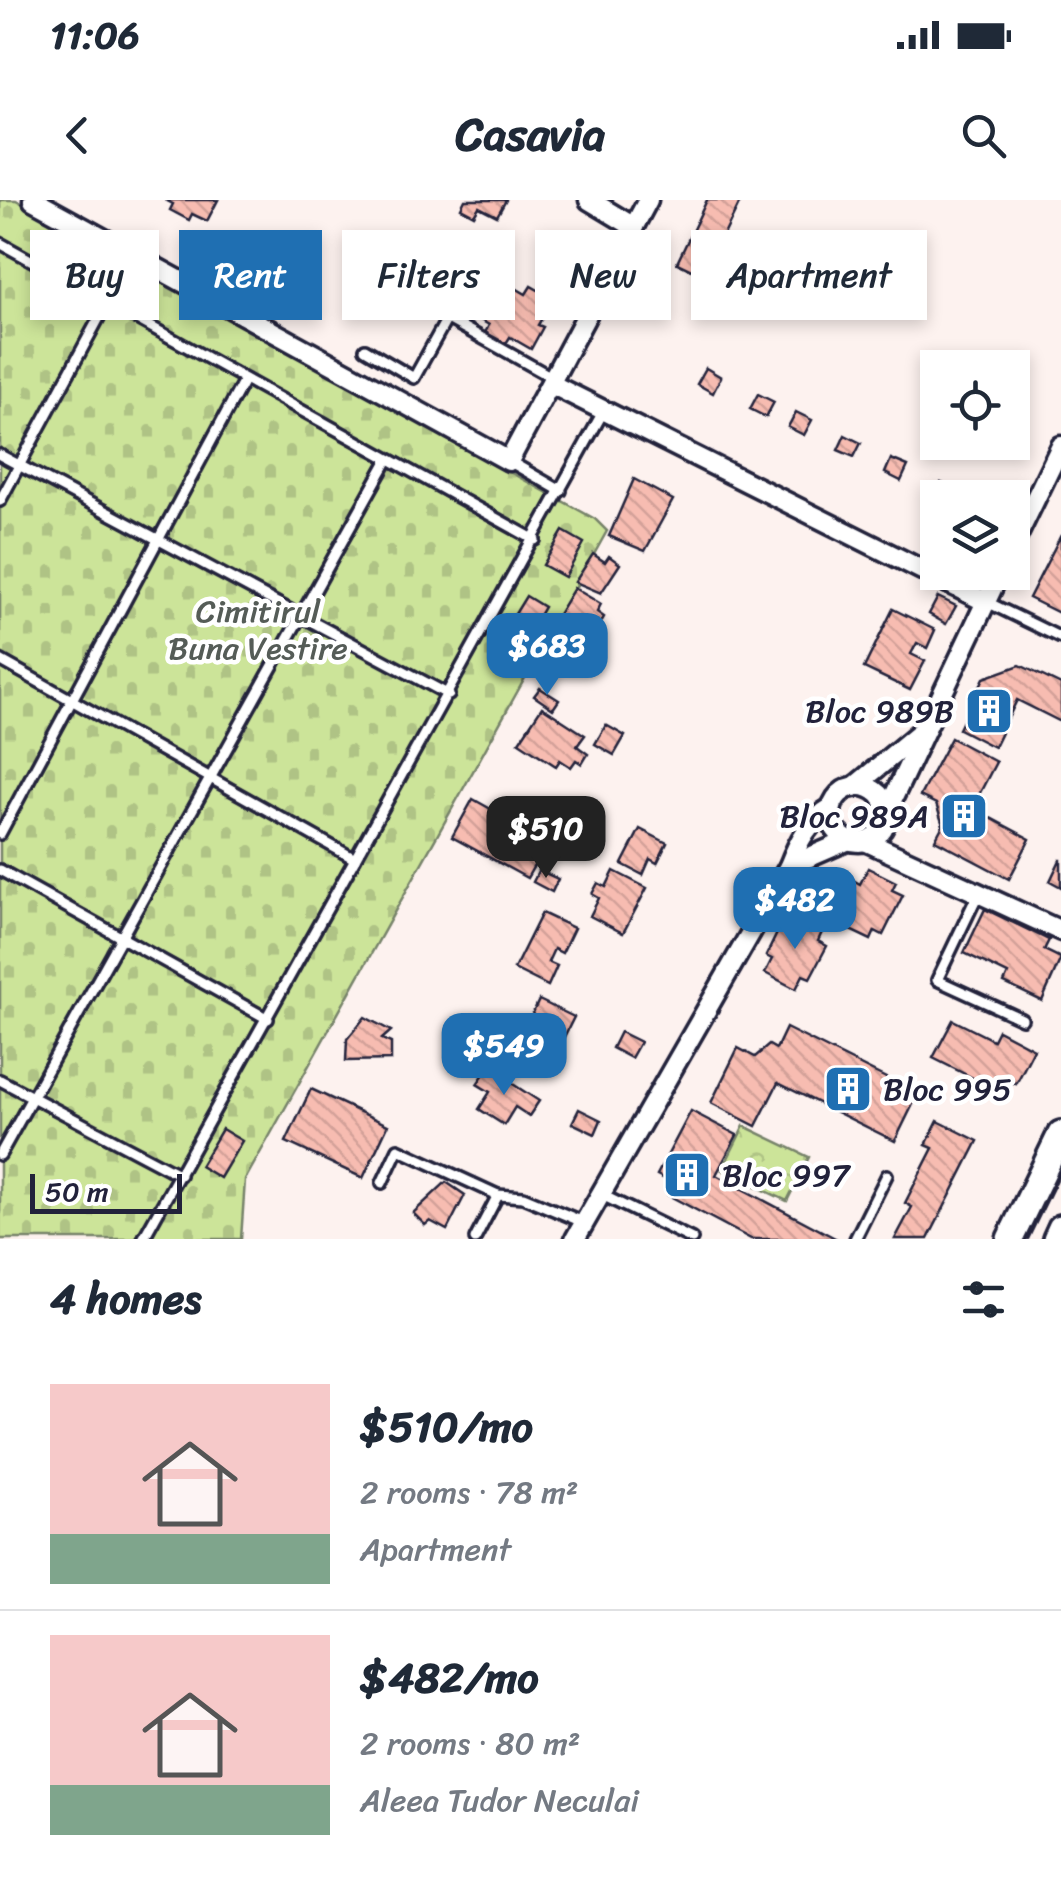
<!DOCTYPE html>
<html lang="en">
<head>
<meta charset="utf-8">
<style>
	body { margin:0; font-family:Sriracha,sans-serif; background:#f2f2f3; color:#1f2937; height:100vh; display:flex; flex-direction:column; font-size:38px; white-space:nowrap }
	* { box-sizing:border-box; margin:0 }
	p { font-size:32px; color:#747a83 }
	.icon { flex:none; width:55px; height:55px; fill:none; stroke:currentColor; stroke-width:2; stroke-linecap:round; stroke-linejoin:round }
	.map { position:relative; height:1039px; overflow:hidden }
	.panel { display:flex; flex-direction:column; background:#fff; flex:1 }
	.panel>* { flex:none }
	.banner { position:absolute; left:30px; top:30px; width:1002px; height:90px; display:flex; gap:20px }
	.tools { position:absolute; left:920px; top:150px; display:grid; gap:20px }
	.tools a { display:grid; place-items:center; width:110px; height:110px; border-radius:0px; background:#fff; box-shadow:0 5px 15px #0003; font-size:50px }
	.scale { position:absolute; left:30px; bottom:25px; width:152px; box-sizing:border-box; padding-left:10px; border:5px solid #22223b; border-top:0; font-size:28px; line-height:35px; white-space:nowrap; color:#22223b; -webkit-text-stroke:8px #fff; paint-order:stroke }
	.price { position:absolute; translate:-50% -85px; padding:0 22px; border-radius:20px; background:#1f6fb2; color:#fff; font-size:32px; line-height:65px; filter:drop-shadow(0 2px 5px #0008) }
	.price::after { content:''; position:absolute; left:50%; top:60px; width:30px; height:22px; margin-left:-15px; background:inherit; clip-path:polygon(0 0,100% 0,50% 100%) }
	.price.selected { background:#222; color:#fff }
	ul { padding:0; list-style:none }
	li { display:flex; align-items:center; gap:30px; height:250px; padding:0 50px }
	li+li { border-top:2px solid #e0e1e3 }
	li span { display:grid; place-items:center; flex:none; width:280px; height:200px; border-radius:0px; color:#555 }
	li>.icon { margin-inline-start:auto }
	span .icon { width:120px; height:120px; fill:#fffc; stroke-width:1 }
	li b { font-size:42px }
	h2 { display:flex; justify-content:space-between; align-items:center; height:120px; padding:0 50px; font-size:42px }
	.chip { padding:0 35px; border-radius:0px; background:#fff; box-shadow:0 5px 15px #0003; font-size:35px; line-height:90px }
	.chip.selected { background:#1f6fb2; color:#fff }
	.status { display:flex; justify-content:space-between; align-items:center; height:70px; padding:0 50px; background:#fff; direction:ltr }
	.status svg { height:28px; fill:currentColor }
	header { display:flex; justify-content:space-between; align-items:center; height:130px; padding:0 50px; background:#fff; font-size:45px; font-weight:700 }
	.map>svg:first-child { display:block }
	.cemetery { fill:url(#cemetery-stones); stroke:#77836a; stroke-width:2.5 }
	.park { fill:url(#park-crowns); stroke:#77836a; stroke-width:2.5 }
	.building { fill:url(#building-back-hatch); stroke:#22223b; stroke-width:2.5 }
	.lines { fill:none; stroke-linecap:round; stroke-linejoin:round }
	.lane-casing { stroke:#22223b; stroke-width:16 }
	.street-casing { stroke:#22223b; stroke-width:25 }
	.secondary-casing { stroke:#22223b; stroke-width:32 }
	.lane { stroke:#fff; stroke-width:9 }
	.street { stroke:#fff; stroke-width:18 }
	.secondary { stroke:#fff; stroke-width:25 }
	.tram { stroke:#22223b; stroke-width:2.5 }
	.labels { text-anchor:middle; stroke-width:9; stroke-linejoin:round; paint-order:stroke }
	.park-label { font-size:32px; fill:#555c57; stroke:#fff }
	.poi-label { font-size:32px; fill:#22223b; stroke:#fff; text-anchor:end }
</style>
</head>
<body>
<div class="status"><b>11:06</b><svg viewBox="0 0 49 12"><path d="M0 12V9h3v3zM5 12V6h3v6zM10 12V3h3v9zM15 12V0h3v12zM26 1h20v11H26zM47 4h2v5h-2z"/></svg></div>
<header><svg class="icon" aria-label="back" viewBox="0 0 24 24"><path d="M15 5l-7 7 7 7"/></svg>Casavia<svg class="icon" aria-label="search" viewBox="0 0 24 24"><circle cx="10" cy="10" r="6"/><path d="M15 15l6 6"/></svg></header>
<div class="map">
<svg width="1061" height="1039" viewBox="0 0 1061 1039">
	<defs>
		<pattern id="cemetery-stones" width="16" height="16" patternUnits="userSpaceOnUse" patternTransform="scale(2.5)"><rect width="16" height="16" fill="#cce499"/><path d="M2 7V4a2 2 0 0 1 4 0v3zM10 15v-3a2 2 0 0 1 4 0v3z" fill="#afc385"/></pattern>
		<pattern id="park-crowns" width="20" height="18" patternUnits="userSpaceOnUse" patternTransform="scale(2.5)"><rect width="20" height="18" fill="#cce499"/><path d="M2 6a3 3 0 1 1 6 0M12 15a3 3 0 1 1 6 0" fill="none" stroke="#afc385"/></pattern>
		<pattern id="building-back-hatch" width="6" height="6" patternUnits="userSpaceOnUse" patternTransform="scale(2.5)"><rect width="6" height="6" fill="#f7bcb1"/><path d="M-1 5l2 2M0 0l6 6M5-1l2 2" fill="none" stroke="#d3a199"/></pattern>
	</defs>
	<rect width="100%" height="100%" fill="#fdf2ef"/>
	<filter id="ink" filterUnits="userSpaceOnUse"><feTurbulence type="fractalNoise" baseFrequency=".01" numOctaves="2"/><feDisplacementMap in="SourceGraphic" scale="20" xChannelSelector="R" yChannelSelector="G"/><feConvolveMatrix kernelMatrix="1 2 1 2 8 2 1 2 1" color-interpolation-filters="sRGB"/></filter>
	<g filter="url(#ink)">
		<polygon class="cemetery" points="0,0 16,0 595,319 607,331 245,980 241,1039 0,1039"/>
		<polygon class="park" points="744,926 809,957 787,1001 722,970"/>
		<g class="building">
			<polygon points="165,0 218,0 207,21 192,14 189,20 170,10 173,4"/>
			<polygon points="465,0 506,0 497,16 479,7 474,15 461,8"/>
			<polygon points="707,0 741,0 704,76 677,63"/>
			<polygon points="497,77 526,94 531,86 547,95 539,109 545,113 538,125 543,127 531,149 510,137 505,145 485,133 489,125 474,116"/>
			<polygon points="706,168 721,177 713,193 697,184"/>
			<polygon points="758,194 774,202 766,217 750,209"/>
			<polygon points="796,212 812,220 804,235 788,227"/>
			<polygon points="845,235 861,243 854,257 838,250"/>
			<polygon points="891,259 908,266 901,281 885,273"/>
			<polygon points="634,279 673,300 645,351 609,336"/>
			<polygon points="941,283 957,290 954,298 934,298"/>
			<polygon points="563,331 584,343 565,377 543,365"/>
			<polygon points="1061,335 1061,414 1029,398"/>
			<polygon points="593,354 605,362 609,356 620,364 601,393 575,382"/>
			<polygon points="574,388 601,404 597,412 604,417 595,433 585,428 580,436 554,421"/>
			<polygon points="526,396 544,407 533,426 515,414"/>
			<polygon points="938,397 956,406 946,424 929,414"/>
			<polygon points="893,409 935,430 927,448 917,443 911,454 925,461 910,490 864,468"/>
			<polygon points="505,446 526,456 519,470 498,460"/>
			<polygon points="1020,465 1061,485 1061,522 1017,500 994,547 959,529 984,478"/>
			<polygon points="540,488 559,500 553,509 534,496"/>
			<polygon points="542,507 585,535 577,546 588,554 582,564 576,560 571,567 560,560 556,566 519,542"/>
			<polygon points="606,525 625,536 614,555 595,544"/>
			<polygon points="951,538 996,562 972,608 1030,639 1009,679 935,640 943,625 936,604 920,596"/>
			<polygon points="473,599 548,641 527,678 452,637"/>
			<polygon points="640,629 667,643 657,663 650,659 643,675 622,664"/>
			<polygon points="1060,660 1061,660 1061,687 1050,681"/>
			<polygon points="868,668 896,682 892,690 903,695 883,735 875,731 871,740 833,722 853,680 860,684"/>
			<polygon points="539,670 558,679 552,692 533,682"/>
			<polygon points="614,671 647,688 623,733 590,716 599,698 592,694 598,683 606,687"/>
			<polygon points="985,709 1049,740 1044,750 1061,758 1042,801 1004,783 1008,774 964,753"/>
			<polygon points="542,713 574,728 562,753 554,749 548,762 557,766 548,786 514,769"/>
			<polygon points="793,715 823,730 818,741 827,746 810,778 803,775 796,789 765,773 772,759 766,756 782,723 787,726"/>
			<polygon points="539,800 574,817 561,843 553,839 549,846 523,834"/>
			<polygon points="365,817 391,831 382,839 391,843 391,860 346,861 347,839"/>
			<polygon points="953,820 993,840 998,830 1034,849 1016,884 1000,876 993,888 933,858"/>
			<polygon points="786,828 918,894 895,941 778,883 756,926 711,903 738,848 755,857 769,845 776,849"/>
			<polygon points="620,832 640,842 631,858 612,848"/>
			<polygon points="488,868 539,901 529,916 515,907 504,925 479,909 490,892 477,884"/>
			<polygon points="311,889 388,925 363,978 286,942"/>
			<polygon points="579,909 601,920 595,934 572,923"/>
			<polygon points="691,911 737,935 716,975 837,1039 751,1039 668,995 674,984 657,975"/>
			<polygon points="938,921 978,941 928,1039 895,1039 912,1007 905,1003 933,948 926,945"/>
			<polygon points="222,929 242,941 220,978 200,966"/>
			<polygon points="446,982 465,995 447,1030 430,1021 425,1025 413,1013"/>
		</g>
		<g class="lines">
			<g class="lane-casing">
				<g id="lane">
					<polyline points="0,43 535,340"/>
					<polyline points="448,119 555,179"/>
					<polyline points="365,149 414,178 471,75 434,52"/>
					<polyline points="0,255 449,495"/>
					<polyline points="509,261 561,291"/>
					<polyline points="0,301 107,103"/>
					<polyline points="987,402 1061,438"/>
					<polyline points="0,460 355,659 603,212"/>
					<polyline points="0,634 244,180"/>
					<polyline points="0,670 268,819"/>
					<polyline points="978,694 937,780 1022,819"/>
					<polyline points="0,880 180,975"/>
					<polyline points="0,955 387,261"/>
					<polyline points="382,983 398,949 498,995 523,997 583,1022"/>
					<polyline points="600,994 692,1039"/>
					<polyline points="143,1039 355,659"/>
					<polyline points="475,1039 498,995"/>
					<polyline points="855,1039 887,975"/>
				</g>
			</g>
			<g class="street-casing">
				<g id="street">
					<polyline points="33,0 509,261 648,0"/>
					<polyline points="589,0 634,27"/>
					<polyline points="553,185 986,402"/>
					<polyline points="1012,347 1061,246"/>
					<circle cx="859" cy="614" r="28"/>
					<polyline points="854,587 924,529"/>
					<polyline points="886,613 1000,372"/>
					<polyline points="865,641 1061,731"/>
					<polyline points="789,666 849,640"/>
					<path d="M575,1039L789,666C798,642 809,620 832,607"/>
				</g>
			</g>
			<g class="secondary-casing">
				<g id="secondary">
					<polyline points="1010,1039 1061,934"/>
					<polyline points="1056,1039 1061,1028"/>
				</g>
			</g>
			<use href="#lane" class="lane"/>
			<use href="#street" class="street"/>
			<use href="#secondary" class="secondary"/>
			<polyline class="tram" points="1028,1039 1061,971"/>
		</g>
	</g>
	<defs>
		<g id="building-square" transform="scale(2.5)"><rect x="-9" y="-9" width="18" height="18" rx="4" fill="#1f6fb2" stroke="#fff"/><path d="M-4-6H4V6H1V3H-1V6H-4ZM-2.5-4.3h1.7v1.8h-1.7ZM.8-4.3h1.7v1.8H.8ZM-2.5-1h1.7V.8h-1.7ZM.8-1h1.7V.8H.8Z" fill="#fff"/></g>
	</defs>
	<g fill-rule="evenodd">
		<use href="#building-square" x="989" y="511"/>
		<use href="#building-square" x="964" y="616"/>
		<use href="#building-square" x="848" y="889"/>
		<use href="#building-square" x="687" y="975"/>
	</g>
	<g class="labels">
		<g class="park-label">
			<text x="258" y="422">Cimitirul<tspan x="258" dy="37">Buna Vestire</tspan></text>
		</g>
		<g class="poi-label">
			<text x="954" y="522">Bloc 989B</text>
			<text x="929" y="627">Bloc 989A</text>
			<text x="883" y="900" text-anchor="start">Bloc 995</text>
			<text x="722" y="986" text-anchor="start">Bloc 997</text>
		</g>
	</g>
</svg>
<div class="tools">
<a><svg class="icon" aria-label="locate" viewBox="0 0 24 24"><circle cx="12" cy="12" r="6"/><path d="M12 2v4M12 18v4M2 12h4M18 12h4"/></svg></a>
<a><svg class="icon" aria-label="layers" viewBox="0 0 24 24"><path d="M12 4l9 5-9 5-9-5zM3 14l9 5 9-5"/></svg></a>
</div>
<div class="scale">50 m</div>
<b class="price" style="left:547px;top:498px">$683</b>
<b class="price selected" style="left:546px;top:681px">$510</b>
<b class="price" style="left:795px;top:752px">$482</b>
<b class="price" style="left:504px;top:898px">$549</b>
<div class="banner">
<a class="chip">Buy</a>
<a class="chip selected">Rent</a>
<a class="chip">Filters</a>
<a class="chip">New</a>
<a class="chip">Apartment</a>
</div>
</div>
<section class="panel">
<h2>4 homes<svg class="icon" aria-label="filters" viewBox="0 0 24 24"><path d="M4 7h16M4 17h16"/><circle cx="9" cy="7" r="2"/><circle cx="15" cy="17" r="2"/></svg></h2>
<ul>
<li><span style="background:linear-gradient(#f6c9c9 75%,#7fa58c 0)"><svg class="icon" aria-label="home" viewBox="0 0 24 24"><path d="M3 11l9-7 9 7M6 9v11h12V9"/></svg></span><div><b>$510/mo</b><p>2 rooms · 78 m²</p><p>Apartment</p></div></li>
<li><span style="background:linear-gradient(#f6c9c9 75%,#7fa58c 0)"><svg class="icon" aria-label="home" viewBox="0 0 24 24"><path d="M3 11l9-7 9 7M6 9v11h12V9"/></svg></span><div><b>$482/mo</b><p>2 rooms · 80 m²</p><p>Aleea Tudor Neculai</p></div></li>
</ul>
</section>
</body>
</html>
